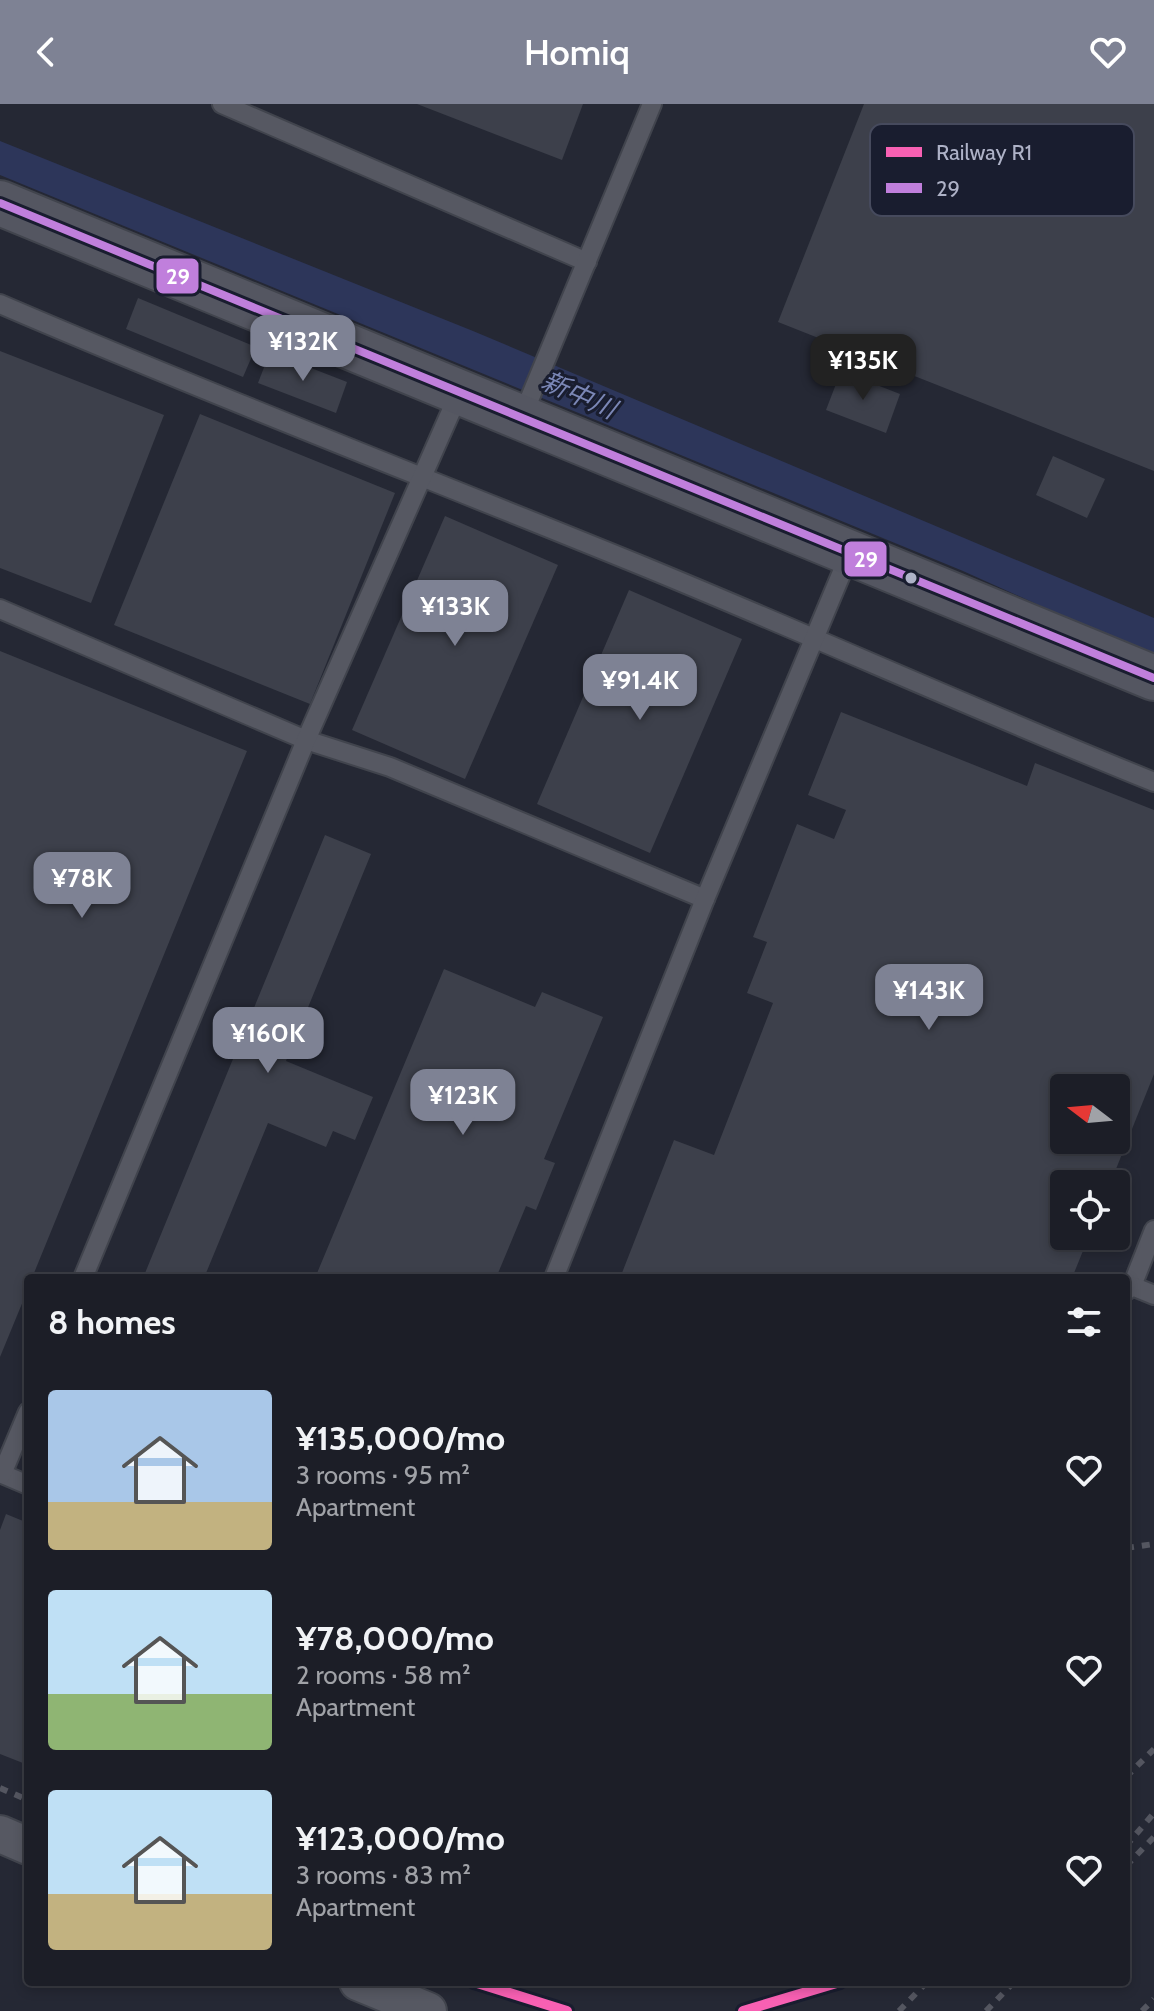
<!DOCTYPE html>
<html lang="en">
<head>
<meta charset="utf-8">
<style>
	body { margin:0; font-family:Cabin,"Noto Sans JP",sans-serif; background:#25272f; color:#f1f3f6; height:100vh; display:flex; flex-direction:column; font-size:30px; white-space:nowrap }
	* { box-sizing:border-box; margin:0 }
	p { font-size:26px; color:#a0a2a7 }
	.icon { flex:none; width:44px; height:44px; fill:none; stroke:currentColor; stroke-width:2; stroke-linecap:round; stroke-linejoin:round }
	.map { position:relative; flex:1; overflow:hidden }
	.sheet { position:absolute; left:24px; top:1170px; width:1106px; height:712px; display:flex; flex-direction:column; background:#1c1e27; border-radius:8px; box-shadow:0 4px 12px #0003,0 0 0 2px #3a3c44 }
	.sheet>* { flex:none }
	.needle { width:52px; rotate:286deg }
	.controls { position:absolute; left:1050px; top:970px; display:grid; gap:16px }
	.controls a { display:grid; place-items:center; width:80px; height:80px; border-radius:8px; background:#1c1e27; box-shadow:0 4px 12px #0003,0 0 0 2px #3a3c44; font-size:40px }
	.price { position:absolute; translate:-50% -68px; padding:0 18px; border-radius:16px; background:#7e8294; color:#fff; font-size:26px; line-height:52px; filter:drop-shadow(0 2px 4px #0008) }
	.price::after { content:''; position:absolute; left:50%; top:48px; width:24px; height:18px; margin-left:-12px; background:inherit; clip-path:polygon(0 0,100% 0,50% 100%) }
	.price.active { background:#222; color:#fff }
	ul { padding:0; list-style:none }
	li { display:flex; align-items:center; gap:24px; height:200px; padding:0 24px }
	li span { display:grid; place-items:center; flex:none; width:224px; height:160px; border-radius:8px; color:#555 }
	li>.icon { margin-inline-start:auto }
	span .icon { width:96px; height:96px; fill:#fffc; stroke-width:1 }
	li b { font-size:34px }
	h2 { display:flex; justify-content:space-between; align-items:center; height:96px; padding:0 24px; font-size:34px }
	header { display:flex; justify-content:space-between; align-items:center; height:104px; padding:0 24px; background:#7e8294; color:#fff; font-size:36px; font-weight:600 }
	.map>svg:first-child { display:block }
	.water { fill:#2d365a }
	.building { fill:#3d404b; fill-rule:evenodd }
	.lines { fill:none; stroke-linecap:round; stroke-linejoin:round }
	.lane-casing { stroke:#41444d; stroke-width:22 }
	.street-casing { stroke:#41444d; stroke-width:40 }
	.secondary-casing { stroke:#41444d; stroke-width:48 }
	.lane { stroke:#565862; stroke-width:18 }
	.street { stroke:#565862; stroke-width:36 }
	.secondary { stroke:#545661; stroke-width:44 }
	.rail { stroke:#545660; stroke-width:6; stroke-dasharray:8 8; stroke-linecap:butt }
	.bus-1-casing { stroke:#191d2f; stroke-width:14 }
	.bus-1 { stroke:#c07fdc; stroke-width:8 }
	.rail-1-casing { stroke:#191d2f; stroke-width:16 }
	.rail-1 { stroke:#f860b3; stroke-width:10 }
	.bus-dot { fill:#aeb2c7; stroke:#191d2f; stroke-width:3 }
	.labels { text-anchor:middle; stroke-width:6; stroke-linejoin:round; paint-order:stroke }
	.water-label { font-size:26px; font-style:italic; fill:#7b87b6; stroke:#191d2f }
	.key { fill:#191d2f; stroke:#464a5d; stroke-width:2 }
	.key-label { font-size:22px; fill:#aeb2c7 }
	.line-badge { stroke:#191d2f; stroke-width:3 }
	.badge-label { font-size:22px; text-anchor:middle; font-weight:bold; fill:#fff }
</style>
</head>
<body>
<header><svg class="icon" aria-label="back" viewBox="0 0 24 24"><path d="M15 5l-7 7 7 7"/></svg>Homiq<svg class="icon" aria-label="heart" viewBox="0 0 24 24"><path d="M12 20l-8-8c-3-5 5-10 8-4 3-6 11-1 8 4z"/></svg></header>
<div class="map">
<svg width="1154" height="1907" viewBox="0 0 1154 1907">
	<rect width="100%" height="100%" fill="#252834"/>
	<polygon class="water" points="0,37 473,227 1154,514 1154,553 963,467 0,71"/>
	<g class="building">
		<polygon points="417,0 583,0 562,56"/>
		<polygon points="864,0 1154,0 1154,367 778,218"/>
		<polygon points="138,194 256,243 243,273 126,225"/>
		<polygon points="0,247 164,311 91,499 0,464"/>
		<polygon points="270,248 347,278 336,309 258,279"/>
		<polygon points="841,267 900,290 886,329 826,306"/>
		<polygon points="200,310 395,389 310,600 114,521"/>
		<polygon points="1053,352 1105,375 1087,414 1036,391"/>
		<polygon points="445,412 558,461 465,675 352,626"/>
		<polygon points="629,486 742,535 650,749 537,700"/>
		<polygon points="0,547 247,647 32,1174 28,1174 28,1185 0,1253"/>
		<path d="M841,608L1027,682L1035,659L1154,706V970L1110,1080H1064V1132H1089L1072,1174H620L674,1036L714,1051L773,899L747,889L767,838L753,833L797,720L834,735L846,706L808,691ZM1064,984H1116V1036H1064Z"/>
		<polygon points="325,731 371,750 286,957 373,993 355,1036 333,1027 326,1043 268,1019 204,1174 143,1174"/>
		<polygon points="444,865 535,903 542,888 603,913 544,1055 555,1059 536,1106 526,1102 496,1174 315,1174"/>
		<polygon points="6,1410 28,1419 28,1661 0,1650 0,1426"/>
	</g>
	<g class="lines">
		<g class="lane-casing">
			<g id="lane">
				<polyline points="222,0 587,158"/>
				<path d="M0,200C213,292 430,375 645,463C815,533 983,609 1154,678"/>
				<polyline points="522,313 652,0"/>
				<polyline points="0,505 306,636 390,663 705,795"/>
				<polyline points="83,1174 306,636 460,287"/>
				<polyline points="554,1174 705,795 850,449"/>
				<polyline points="1132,1182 1154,1126"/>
				<polyline points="1126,1187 1132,1182 1154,1191"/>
				<polyline points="0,1369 28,1381"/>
				<polyline points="2,1370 28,1308"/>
			</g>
		</g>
		<g class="street-casing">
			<g id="street">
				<polyline points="0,1730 28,1742"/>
				<polyline points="358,1878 428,1907"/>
			</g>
		</g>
		<g class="secondary-casing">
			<polyline id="secondary" points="0,99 1154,574"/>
		</g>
		<use href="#lane" class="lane"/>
		<use href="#street" class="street"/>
		<use href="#secondary" class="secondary"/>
		<g class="rail">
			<polyline points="1126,1444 1154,1440"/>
			<polyline points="1126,1673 1154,1645"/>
			<polyline points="0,1684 28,1696"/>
			<polyline points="1126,1742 1154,1709"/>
			<polyline points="1126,1762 1154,1733"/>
			<polyline points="474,1878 567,1907"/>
			<polyline points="743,1907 840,1878"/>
			<polyline points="899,1907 927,1878"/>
			<polyline points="986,1907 1014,1878"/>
			<polyline points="1142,1907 1154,1895"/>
		</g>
		<g class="bus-1-casing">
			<polyline id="bus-1" points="0,99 1154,574"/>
		</g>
		<use href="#bus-1" class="bus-1"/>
		<g class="rail-1-casing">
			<g id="rail-1">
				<polyline points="474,1878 567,1907"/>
				<polyline points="743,1907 840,1878"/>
			</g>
		</g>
		<use href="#rail-1" class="rail-1"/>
	</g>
	<circle class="bus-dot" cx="911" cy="474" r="7"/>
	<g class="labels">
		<g class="water-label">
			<text transform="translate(579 291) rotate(24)" y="9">新中川</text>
		</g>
	</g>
	<rect x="870" y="20" width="264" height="92" rx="12" class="key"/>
	<rect x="886" y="43" width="36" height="10" fill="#f860b3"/>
	<rect x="886" y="79" width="36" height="10" fill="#c07fdc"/>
	<g class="key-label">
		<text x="936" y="56">Railway R1</text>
		<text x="936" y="92">29</text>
	</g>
	<g class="line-badge">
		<rect x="155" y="153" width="45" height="38" rx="8" fill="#c07fdc"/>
		<rect x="843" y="436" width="45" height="38" rx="8" fill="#c07fdc"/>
	</g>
	<g class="badge-label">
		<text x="178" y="180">29</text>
		<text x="866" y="463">29</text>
	</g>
</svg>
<div class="controls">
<a><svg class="needle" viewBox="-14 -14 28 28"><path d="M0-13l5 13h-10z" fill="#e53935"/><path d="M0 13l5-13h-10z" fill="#a0a2a7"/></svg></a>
<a><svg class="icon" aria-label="locate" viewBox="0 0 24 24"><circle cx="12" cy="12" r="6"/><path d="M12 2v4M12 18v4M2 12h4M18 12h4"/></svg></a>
</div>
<b class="price" style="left:303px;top:279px">¥132K</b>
<b class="price active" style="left:863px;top:298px">¥135K</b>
<b class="price" style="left:455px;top:544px">¥133K</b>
<b class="price" style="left:640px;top:618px">¥91.4K</b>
<b class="price" style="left:82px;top:816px">¥78K</b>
<b class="price" style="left:929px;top:928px">¥143K</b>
<b class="price" style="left:268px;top:971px">¥160K</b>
<b class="price" style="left:463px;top:1033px">¥123K</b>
<section class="sheet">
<h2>8 homes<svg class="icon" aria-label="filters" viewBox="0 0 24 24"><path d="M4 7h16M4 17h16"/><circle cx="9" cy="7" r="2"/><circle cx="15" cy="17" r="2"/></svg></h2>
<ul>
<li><span style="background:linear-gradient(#a9c7e8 70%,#c2b280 0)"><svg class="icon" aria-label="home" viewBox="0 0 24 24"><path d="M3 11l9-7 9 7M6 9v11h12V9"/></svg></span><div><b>¥135,000/mo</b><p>3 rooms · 95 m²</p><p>Apartment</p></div><svg class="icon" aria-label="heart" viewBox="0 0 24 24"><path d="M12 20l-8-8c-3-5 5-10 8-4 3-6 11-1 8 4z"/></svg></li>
<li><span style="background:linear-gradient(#bfe0f5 65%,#8fb573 0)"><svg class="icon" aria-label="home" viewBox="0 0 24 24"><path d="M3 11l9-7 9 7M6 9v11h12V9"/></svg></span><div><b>¥78,000/mo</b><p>2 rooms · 58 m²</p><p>Apartment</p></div><svg class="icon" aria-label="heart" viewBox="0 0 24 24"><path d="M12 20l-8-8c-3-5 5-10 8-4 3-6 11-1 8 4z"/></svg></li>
<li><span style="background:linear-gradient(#bfe0f5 65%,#c2b280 0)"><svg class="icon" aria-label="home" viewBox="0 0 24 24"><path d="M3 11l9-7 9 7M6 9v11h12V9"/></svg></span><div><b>¥123,000/mo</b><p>3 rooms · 83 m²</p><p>Apartment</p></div><svg class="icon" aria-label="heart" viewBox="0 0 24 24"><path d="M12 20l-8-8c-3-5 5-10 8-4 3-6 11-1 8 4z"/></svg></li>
</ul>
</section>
</div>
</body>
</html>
